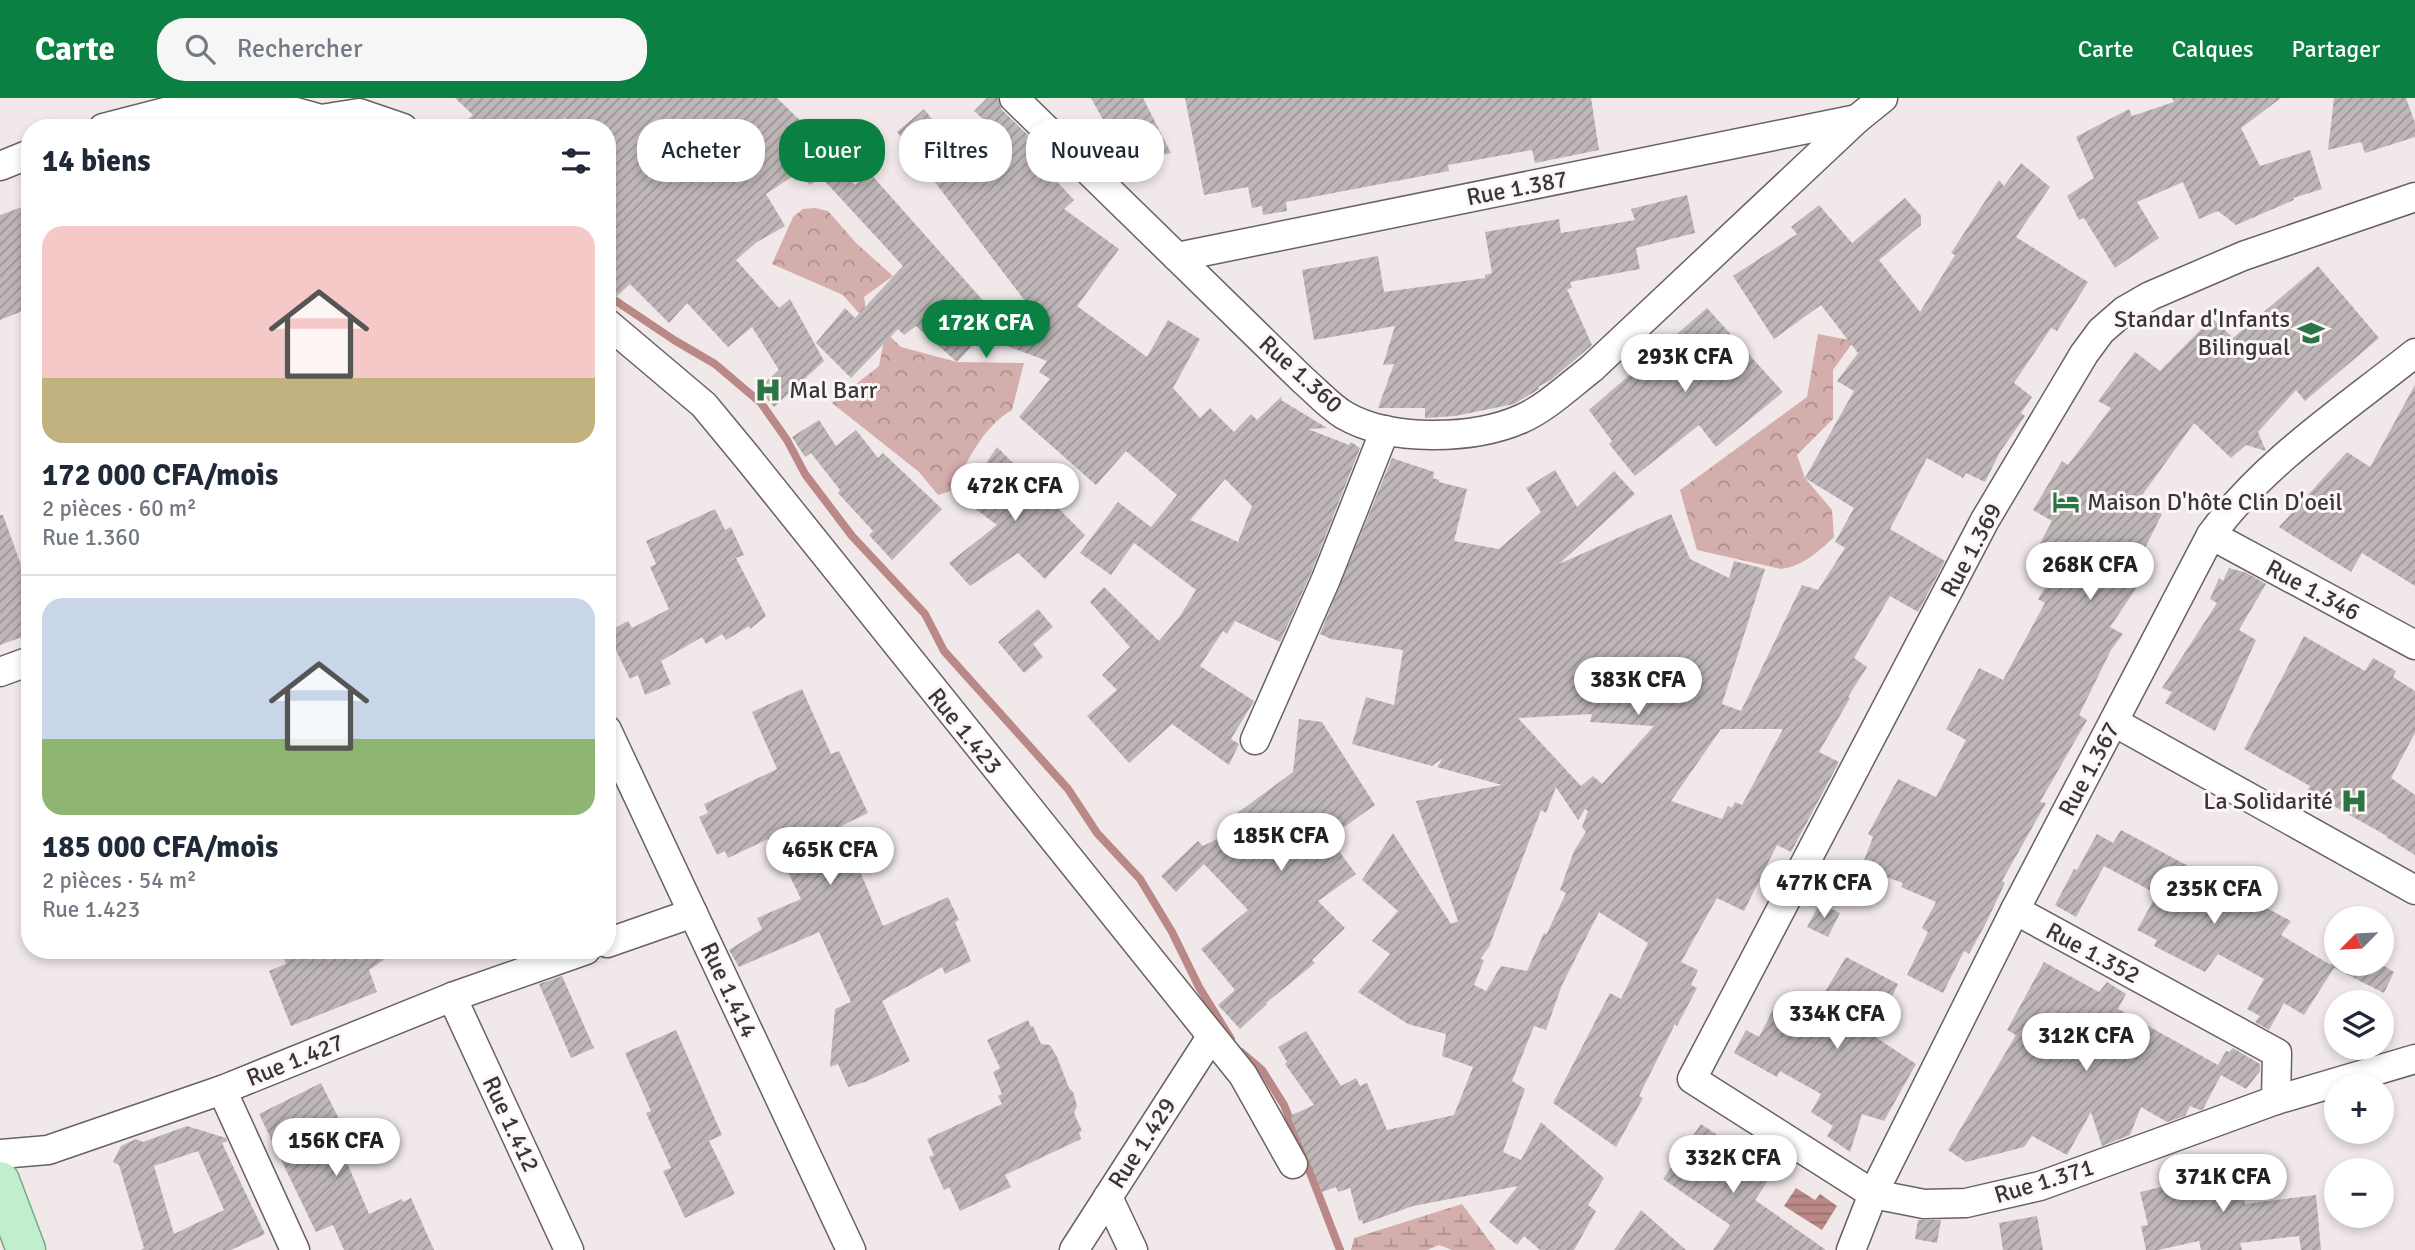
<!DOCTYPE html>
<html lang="fr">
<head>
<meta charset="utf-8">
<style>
	body { margin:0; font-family:Signika,sans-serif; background:#f6f6f7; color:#1f2937; height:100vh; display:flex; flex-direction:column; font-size:26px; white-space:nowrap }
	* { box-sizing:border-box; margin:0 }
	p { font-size:23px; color:#747a83 }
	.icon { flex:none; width:38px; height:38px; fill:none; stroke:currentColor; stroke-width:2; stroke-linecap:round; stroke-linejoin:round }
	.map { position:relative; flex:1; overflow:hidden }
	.drawer { position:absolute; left:21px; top:21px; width:595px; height:840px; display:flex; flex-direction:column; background:#fff; border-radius:28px; box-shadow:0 4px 10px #0003 }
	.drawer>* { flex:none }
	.banner { position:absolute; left:637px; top:21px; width:665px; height:63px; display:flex; gap:14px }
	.needle { width:46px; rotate:246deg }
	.controls { position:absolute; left:2324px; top:808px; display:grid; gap:14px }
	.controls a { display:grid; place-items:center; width:70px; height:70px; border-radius:50%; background:#fff; box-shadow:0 4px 10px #0003; font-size:35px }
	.price { position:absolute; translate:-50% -60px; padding:0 16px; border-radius:24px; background:#fff; color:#222; font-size:23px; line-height:46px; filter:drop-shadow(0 2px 4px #0008) }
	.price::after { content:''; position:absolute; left:50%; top:42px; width:21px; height:16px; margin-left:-10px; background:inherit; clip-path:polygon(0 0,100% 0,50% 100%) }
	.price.active { background:#0b8043; color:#fff }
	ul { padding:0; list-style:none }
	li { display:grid; align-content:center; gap:14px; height:371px; padding:0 21px }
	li+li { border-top:2px solid #e0e1e3 }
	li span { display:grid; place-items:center; height:217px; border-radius:21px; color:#555 }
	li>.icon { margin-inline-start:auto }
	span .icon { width:126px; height:126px; fill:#fffc; stroke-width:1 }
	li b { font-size:30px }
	h2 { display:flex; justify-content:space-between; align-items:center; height:84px; padding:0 21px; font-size:30px }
	.chip { padding:0 24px; border-radius:28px; background:#fff; box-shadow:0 4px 10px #0003; font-size:24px; line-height:63px }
	.chip.active { background:#0b8043; color:#fff }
	header { display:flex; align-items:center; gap:42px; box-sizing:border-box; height:98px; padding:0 35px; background:#0b8043; color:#fff }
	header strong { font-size:33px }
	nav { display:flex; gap:38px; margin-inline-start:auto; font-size:24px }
	.search { width:490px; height:63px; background:#f6f6f7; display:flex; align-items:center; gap:18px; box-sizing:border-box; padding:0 24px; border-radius:28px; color:#747a83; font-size:26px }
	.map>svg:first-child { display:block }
	.forest { fill:url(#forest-crowns) }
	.wetland { fill:url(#wetland-marsh) }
	.water { fill:url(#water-rules) }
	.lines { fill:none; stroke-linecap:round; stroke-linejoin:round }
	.stream { stroke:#ba8886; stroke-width:8 }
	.building { fill:url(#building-hatch); fill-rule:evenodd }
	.street-casing { stroke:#696261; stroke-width:31 }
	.primary-casing { stroke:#77a883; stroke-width:41 }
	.street { stroke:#fff; stroke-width:28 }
	.primary { stroke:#c1efcd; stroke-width:38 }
	.labels { text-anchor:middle; stroke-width:6; stroke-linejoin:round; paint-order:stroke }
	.street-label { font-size:24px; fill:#393636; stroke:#fef6f6 }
	.poi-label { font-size:24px; fill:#393636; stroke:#fef6f6; text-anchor:end }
</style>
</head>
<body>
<header>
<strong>Carte</strong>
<div class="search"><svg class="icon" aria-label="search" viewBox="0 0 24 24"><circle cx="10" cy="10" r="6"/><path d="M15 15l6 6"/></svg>Rechercher</div>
<nav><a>Carte</a><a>Calques</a><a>Partager</a></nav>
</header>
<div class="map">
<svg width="2415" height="1152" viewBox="0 0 2415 1152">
	<defs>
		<pattern id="forest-crowns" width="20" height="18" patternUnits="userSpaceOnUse" patternTransform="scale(1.75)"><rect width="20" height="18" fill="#d4aeac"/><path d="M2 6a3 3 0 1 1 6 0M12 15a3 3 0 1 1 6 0" fill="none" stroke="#ad8e8d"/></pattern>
		<pattern id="wetland-marsh" width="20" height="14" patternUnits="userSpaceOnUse" patternTransform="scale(1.75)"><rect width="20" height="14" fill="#d4aeac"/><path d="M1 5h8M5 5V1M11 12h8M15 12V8" fill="none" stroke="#ad8e8d"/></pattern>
		<pattern id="water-rules" width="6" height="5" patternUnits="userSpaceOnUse" patternTransform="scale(1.75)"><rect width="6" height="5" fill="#ba8886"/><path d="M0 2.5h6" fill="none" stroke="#98706e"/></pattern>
		<pattern id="building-hatch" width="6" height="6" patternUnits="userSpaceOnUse" patternTransform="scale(1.75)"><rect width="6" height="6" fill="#bfb7b7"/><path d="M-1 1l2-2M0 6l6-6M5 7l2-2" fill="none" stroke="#9c9696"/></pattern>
	</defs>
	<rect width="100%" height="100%" fill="#f1e9e9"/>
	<g class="forest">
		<path d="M815,110L828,113L856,145L893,178L864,199L866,212L873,222L901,249L957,264L1024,265L1012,312C983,328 967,365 951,393L938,397L919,374L832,305L879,268L883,247L877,236L843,197L772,166L793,119L803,111Z"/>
		<path d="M1818,236L1854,243L1833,272V321L1797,357L1805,380L1832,412L1834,439C1818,454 1803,468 1781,471L1697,452L1680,392L1807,299Z"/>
	</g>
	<polygon class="wetland" points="1462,1106 1496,1152 1452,1152 1439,1147 1427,1152 1351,1152 1354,1140"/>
	<polygon class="water" points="1796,1090 1815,1102 1820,1096 1837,1108 1822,1132 1784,1108"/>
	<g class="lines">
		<g class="stream">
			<polyline points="607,197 674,242 715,266 761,305 787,342 805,376 852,438 925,516 944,553 1068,691 1097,735 1140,781 1172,834 1199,889 1231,941"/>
			<polyline points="1241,954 1262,972 1284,1007 1340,1152"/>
		</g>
	</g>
	<g class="building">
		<path d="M455,0H777L807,29L855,87L869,74L1011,234L1034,215L897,34L924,11L976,76L1011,46L974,13L987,0H998L1002,12L1036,45L1028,52L1074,102L1064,111L1119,151L1077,208L1147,259L1168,222L1200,241L1173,290L1200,320L1210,310L1234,334L1251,316L1257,322L1282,298L1281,302L1327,330L1308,331L1349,347L1351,344L1360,350L1311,475L1280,544L1235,523L1227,536L1223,533L1200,568L1254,603L1231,641L1239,646L1229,667L1172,626L1129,665L1087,618L1117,592L1102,577L1130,549L1090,504L1104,489L1159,543L1180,518L1196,492L1134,445L1111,477L1080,455L1118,404L1151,429L1177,397L1126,353L1096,387L1019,319L1050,281L1039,274L1047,263L981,238L957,264L916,228L904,237L898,231L851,280L816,245L845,210L855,220L903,168L821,79L810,87L799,74L766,96L785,128L757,144L736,162L779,210L790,201L824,263L774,309L758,291L779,272L752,229L728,249L687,205L669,225L630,186L607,207V30H578L565,20L555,30H457L473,17ZM1225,381L1252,408L1238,444L1190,422Z"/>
		<polygon points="1091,0 1143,0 1171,55 1127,65"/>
		<polygon points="1185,0 1591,0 1599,52 1535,65 1532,52 1448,67 1449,73 1286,104 1287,113 1263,117 1262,108 1252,110 1248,89 1204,97"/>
		<polygon points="2172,0 2281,0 2241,30 2260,68 2310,52 2322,91 2293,100 2294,102 2236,127 2218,113 2199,121 2183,84 2137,104 2159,140 2115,170 2084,120 2079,122 2067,98 2094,80 2076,39 2129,11 2132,18 2174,4"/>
		<polygon points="2334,0 2406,0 2415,25 2415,39 2365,55 2361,44 2328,52"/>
		<path d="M2021,65L2050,89L2016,139L2088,184L2057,233L2051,230L2014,285L2032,299L2021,315L2025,318L2000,354L1985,384L1966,375L1963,380L1927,360L1890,431L1945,463L1918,514L1890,498L1854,560L1867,569L1848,599L1850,600L1819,654L1839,664L1791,754L1777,747L1744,813L1717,800L1681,864L1698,872L1691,887L1697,890L1677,928L1675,926L1639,998L1643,1000L1616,1049L1553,1005L1610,895L1621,901L1648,845L1599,814L1562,887L1546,932L1534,928L1512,983L1525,991L1503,1054L1521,1062L1541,1024L1604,1080L1588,1107L1596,1113L1574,1152H1540L1524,1138L1517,1147L1489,1124L1518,1088L1413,1108L1363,1126L1362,1122L1359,1123L1350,1090L1338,1094L1336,1089L1322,1094L1290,1018L1314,1007L1285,966L1287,964L1278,949L1306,933L1341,988L1356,980L1360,988L1367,985L1387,1032L1454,1017L1473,969L1442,958L1446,936L1408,926L1358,894L1390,856L1372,843L1398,813L1362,782L1393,735L1451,826L1458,823L1416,703L1502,687L1437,669L1443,660L1432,668L1352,646L1366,599L1394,607L1403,552L1331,541L1320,536L1392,360L1434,374L1433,380L1439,382V384L1467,391L1454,443L1499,451L1541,414L1526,390L1555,372L1577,409L1614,373L1635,396L1559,466L1671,416L1690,461L1729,480L1734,463L1765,471L1722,606L1741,613L1802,487L1818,492L1845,450L1835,444L1854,410L1805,380L1854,293L1837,283L1858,255L1821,207L1774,241L1733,178L1797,136L1791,129L1819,107L1852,145L1905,100L1921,118V127L1879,162L1920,214L1955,157L1951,155L1999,82L2004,88ZM1592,616L1590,624L1654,628L1602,686L1593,678L1581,688L1518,620ZM1721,631H1783L1742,707L1735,704L1732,710L1728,708L1722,721L1671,703ZM1556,689L1578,722L1585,711L1588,713L1582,729L1586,734L1574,753L1560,792L1566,795L1546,837L1544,835L1527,873L1501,868L1486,893L1474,887L1484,862L1480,861L1489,849L1541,712L1546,715Z"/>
		<polygon points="1687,97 1695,135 1636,150 1640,171 1570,184 1572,190 1567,191 1592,247 1551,282 1538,289 1539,291 1514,306 1455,318 1425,320 1425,310 1378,310 1394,266 1383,267 1395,228 1314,242 1302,172 1378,158 1384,194 1485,180 1485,177 1492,175 1485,134 1559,121 1561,135 1635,122 1631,111"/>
		<polygon points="30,106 30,210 0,222 0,117"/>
		<polygon points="2318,168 2379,240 2305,303 2296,292 2258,334 2266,353 2246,347 2231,360 2194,325 2138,403 2162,416 2136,468 2143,471 2135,492 2110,529 2123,536 2111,552 2079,617 2087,622 2040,704 2046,705 2002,783 2005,785 1985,827 1969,856 1964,853 1943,895 1907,877 1928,834 1922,830 1936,804 1901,789 1903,785 1861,770 1873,739 1868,736 1898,681 1936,699 1966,642 1946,631 1979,570 2003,582 2045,505 2038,501 2049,483 2026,471 2052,423 2033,412 2062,363 2068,367 2111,310 2098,303 2135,254 2160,273 2212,220 2233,240"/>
		<polygon points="1707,210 1783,294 1716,349 1699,327 1635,378 1609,346 1612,343 1589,312"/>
		<polygon points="2415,287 2415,488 2362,455 2351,474 2279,429 2347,354 2370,369"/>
		<polygon points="819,322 836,348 856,332 878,360 883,355 942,411 892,462 869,437 873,433 838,395 840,392 811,355 805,359 792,339"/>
		<polygon points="997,349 1085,437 1045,481 1018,455 970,488 949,465 997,427 962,401"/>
		<polygon points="715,411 725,432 731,429 744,457 736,460 766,518 750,531 749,528 726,542 722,536 706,546 702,539 661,563 671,586 645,597 638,577 630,581 607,534 628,523 632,530 669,511 650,469 656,466 646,443"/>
		<polygon points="0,417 3,417 30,492 30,536 0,547"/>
		<polygon points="2229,470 2247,475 2266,486 2239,532 2256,542 2215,633 2165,605 2172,594 2162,590 2217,505 2210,501 2219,480 2223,483"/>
		<polygon points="1038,511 1053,529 1033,546 1043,559 1024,575 998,544"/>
		<polygon points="2304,538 2365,573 2373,560 2396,573 2393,579 2415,593 2415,635 2391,680 2415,697 2415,757 2386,739 2387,738 2307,693 2310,688 2244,651"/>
		<polygon points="802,591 831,656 839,653 868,715 841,728 883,828 948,799 959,822 955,824 971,863 945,876 942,869 882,903 910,963 865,984 848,989 838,966 830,969 835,911 851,904 819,834 739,869 729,852 762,831 757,820 801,801 781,760 776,759 768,741 728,760 725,753 717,757 699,719 708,715 704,706 777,671 752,614"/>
		<polygon points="1299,621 1322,624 1375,707 1329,740 1356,776 1318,803 1345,830 1312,862 1315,865 1266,905 1267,906 1240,931 1218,907 1235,892 1201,851 1248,812 1204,766 1176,794 1161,778 1198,743 1203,748 1237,731 1232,719 1293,674"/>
		<polygon points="2121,732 2291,823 2281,837 2329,866 2381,866 2394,874 2384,895 2334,870 2304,917 2284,905 2269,932 2255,924 2260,918 2247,911 2264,881 2218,856 2205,874 2154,848 2157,842 2137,832 2157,796 2104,768 2076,819 2055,807 2074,771 2077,772 2097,736 2113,745"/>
		<polygon points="1820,805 1840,815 1828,839 1807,829"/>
		<polygon points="281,852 398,852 369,872 377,894 291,928 269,873 286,866"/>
		<polygon points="1846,859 1898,886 1874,938 1916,966 1884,1023 1862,1016 1850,1054 1827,1038 1833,1028 1811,1014 1821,996 1780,973 1777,979 1734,955 1746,932 1759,939 1776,906 1808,922"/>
		<polygon points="2044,864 2099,894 2107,884 2126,896 2118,911 2218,967 2226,953 2229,954 2233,950 2260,966 2260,973 2246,991 2221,977 2203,1011 2200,1012 2190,1008 2185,1018 2167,1024 2141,1009 2130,1037 2102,1048 2091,1014 2067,1057 2032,1038 2024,1049 1966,1064 1948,1052 2016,937 2007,932"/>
		<polygon points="562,878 594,950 571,960 539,886"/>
		<polygon points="1028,922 1031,929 1033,928 1041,946 1050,947 1057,959 1069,990 1073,994 1077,1008 1074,1015 1082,1033 1079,1034 1081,1041 1005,1077 1011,1089 960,1113 949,1089 944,1092 929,1059 934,1057 927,1041 1002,1006 998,998 1002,996 993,974 1000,970 987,942"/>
		<polygon points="676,932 722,1037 709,1043 735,1096 685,1120 663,1073 671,1070 646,1015 651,1013 625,955"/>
		<polygon points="321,985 348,1039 338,1044 369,1116 402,1101 403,1104 411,1100 434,1152 344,1152 333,1127 316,1134 259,1016"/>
		<polygon points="1701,1026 1773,1075 1755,1102 1826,1152 1713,1152 1730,1127 1663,1081"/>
		<path d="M187,1028L226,1040L227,1043L222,1045L265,1136L231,1152H141L144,1150L119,1067L113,1064L121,1048L136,1041L143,1044ZM198,1053L224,1112L174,1136L154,1068Z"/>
		<polygon points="2235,1064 2245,1106 2316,1097 2321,1152 2301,1152 2299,1138 2240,1145 2242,1152 2201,1152 2199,1143 2158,1152 2146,1152 2141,1128 2148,1127 2140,1094 2182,1084 2180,1074"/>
		<polygon points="1641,1112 1686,1152 1614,1152"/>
		<polygon points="2037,1118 2043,1152 2003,1152 1999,1125"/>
		<polygon points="1918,1122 1941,1122 1937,1145 1915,1141"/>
	</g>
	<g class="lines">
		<g class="street-casing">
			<g id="street">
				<path d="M1014,0L1303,282C1316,293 1329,308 1344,317C1390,344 1473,342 1521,321C1546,310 1569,288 1591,271L1857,21L1883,0"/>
				<polyline points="103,30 169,13 218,8 274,8 321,21 359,15 403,30"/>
				<polyline points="0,68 30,56"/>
				<polyline points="2415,99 2243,158 2150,198 2124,213 2101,233 2084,256 1985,422 1692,981 1873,1096 1924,1106 1966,1105 2040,1088 2276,1002 2415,961"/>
				<polyline points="1177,159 1857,21"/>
				<polyline points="607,225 704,307 747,359 1243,977 1293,1066"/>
				<polyline points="2211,437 2415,547"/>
				<polyline points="0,574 30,563"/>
				<polyline points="2114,624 2415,792"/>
				<polyline points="607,632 851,1152"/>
				<polyline points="1255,642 1326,481 1385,332"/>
				<polyline points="2015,812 2277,955 2276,1002"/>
				<polyline points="607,845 693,815"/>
				<polyline points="452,899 569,1152"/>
				<polyline points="222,992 295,1152"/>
				<polyline points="0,1056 48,1052 222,992 452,899 586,852"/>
				<polyline points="1108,1099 1133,1152"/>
				<polyline points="1074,1152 1211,939"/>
				<path d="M1851,1152L1873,1096L2015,812L2211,437C2264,364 2345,311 2415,255"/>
			</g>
		</g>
		<g class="primary-casing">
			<polyline id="primary" points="0,1083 26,1152"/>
		</g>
		<use href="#street" class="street"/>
		<use href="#primary" class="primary"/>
	</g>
	<defs>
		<g id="school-bare" transform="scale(2.1)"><path d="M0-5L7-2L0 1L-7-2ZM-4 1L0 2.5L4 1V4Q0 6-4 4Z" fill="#2a7543" stroke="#fef6f6" stroke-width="2.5" paint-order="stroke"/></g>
		<g id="hospital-bare" transform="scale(2.1)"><path d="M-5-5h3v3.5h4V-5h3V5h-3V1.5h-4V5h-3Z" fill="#2a7543" stroke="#fef6f6" stroke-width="2.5" paint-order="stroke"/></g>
		<g id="hotel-bare" transform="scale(2.1)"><path d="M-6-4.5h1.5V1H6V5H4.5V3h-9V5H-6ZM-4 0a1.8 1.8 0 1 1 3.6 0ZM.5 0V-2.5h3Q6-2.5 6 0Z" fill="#2a7543" stroke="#fef6f6" stroke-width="2.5" paint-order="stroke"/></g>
	</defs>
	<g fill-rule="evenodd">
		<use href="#school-bare" x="2311" y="235"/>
		<use href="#hospital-bare" x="768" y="292"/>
		<use href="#hotel-bare" x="2066" y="404"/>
		<use href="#hospital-bare" x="2354" y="703"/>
	</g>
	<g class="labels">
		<g class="street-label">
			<text transform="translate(1517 90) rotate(-11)" y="8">Rue 1.387</text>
			<text transform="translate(1301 276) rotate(42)" y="8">Rue 1.360</text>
			<text transform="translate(1971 452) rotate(-62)" y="8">Rue 1.369</text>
			<text transform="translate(2313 492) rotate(28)" y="8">Rue 1.346</text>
			<text transform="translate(965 633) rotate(51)" y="8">Rue 1.423</text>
			<text transform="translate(2089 671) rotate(-62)" y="8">Rue 1.367</text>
			<text transform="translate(2093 855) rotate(28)" y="8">Rue 1.352</text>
			<text transform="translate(729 892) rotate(65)" y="8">Rue 1.414</text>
			<text transform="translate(295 962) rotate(-22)" y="8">Rue 1.427</text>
			<text transform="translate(511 1026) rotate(65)" y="8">Rue 1.412</text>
			<text transform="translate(1142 1045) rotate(-57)" y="8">Rue 1.429</text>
			<text transform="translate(2044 1083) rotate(-17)" y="8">Rue 1.371</text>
		</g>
		<g class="poi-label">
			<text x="2290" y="229">Standar d'Infants<tspan x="2290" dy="28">Bilingual</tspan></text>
			<text x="789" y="300" text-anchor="start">Mal Barr</text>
			<text x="2087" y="412" text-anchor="start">Maison D'hôte Clin D'oeil</text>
			<text x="2333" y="711">La Solidarité</text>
		</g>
	</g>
</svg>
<div class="controls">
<a><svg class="needle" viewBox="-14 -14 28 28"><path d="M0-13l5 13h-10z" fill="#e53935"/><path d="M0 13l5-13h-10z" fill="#747a83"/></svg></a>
<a><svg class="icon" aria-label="layers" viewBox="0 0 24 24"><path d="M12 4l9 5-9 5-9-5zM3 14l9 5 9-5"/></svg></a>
<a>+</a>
<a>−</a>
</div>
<b class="price active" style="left:986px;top:262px">172K CFA</b>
<b class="price" style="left:1685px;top:296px">293K CFA</b>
<b class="price" style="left:1015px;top:425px">472K CFA</b>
<b class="price" style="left:2090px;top:504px">268K CFA</b>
<b class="price" style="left:1638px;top:619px">383K CFA</b>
<b class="price" style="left:1281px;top:775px">185K CFA</b>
<b class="price" style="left:830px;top:789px">465K CFA</b>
<b class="price" style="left:1824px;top:822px">477K CFA</b>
<b class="price" style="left:2214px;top:828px">235K CFA</b>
<b class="price" style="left:1837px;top:953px">334K CFA</b>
<b class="price" style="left:2086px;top:975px">312K CFA</b>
<b class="price" style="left:336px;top:1080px">156K CFA</b>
<b class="price" style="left:1733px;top:1097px">332K CFA</b>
<b class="price" style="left:2223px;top:1116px">371K CFA</b>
<div class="banner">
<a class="chip">Acheter</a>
<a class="chip active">Louer</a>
<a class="chip">Filtres</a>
<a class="chip">Nouveau</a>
</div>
<section class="drawer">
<h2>14 biens<svg class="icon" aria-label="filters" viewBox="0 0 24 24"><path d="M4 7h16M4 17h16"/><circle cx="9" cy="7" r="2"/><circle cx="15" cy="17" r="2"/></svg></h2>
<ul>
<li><span style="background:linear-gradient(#f6c9c9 70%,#c2b280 0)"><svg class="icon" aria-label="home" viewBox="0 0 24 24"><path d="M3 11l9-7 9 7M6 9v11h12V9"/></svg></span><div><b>172 000 CFA/mois</b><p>2 pièces · 60 m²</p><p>Rue 1.360</p></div></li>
<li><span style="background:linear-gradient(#c9d6e8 65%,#8fb573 0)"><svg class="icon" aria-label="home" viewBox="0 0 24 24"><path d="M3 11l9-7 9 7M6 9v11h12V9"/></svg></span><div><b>185 000 CFA/mois</b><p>2 pièces · 54 m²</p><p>Rue 1.423</p></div></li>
</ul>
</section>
</div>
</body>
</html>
